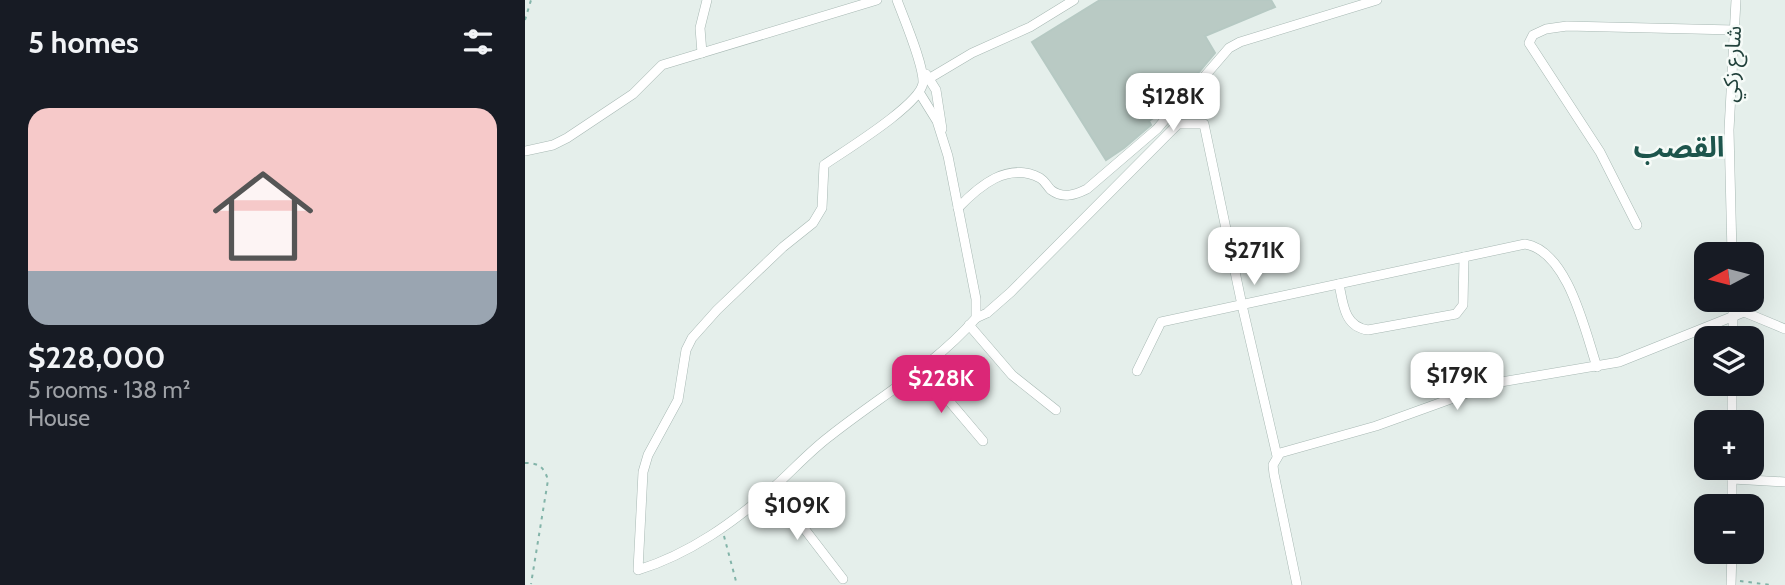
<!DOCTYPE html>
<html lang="en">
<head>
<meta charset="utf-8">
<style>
	body { margin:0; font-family:Cabin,"Noto Sans Arabic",sans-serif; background:#242831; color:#f1f3f6; height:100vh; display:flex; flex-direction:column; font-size:26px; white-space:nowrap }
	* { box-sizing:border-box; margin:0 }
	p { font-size:23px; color:#9ea1a6 }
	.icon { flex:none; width:38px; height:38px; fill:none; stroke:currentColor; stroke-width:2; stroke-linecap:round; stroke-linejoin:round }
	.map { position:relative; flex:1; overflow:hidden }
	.side { display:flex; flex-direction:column; background:#171b24; width:525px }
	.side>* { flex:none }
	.needle { width:46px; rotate:263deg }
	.fabs { position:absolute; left:1169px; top:242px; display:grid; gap:14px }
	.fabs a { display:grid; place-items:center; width:70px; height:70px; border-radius:14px; background:#171b24; box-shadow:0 7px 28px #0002; font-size:35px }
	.price { position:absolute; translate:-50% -60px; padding:0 16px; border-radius:14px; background:#fff; color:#222; font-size:23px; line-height:46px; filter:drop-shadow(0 2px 4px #0008) }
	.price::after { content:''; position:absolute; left:50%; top:42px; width:21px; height:16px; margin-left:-10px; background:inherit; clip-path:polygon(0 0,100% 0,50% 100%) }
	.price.on { background:#db2777; color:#fff }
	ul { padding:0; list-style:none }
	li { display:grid; align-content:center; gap:14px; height:371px; padding:0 28px }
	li+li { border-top:2px solid #363941 }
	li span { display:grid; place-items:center; height:217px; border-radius:21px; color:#555 }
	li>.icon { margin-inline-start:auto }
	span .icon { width:126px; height:126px; fill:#fffc; stroke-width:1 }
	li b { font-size:30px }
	h2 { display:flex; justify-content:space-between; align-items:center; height:84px; padding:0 28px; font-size:30px }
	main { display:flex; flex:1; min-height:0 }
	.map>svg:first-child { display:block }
	.building { fill:#b9cac4; stroke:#b6c9c3; stroke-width:2 }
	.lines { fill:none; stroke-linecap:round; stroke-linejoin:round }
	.street-casing { stroke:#a7b8b3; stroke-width:10 }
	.path { stroke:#83b4a9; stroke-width:2; stroke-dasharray:3.5 5; stroke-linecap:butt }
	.street { stroke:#fff; stroke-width:9 }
	.labels { text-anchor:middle; stroke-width:5; stroke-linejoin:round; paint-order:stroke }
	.street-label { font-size:21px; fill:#22423c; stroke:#f6fbf8 }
	.district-label { font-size:28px; font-weight:bold; fill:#1d554c; stroke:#f6fbf8 }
</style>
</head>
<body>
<main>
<section class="side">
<h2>5 homes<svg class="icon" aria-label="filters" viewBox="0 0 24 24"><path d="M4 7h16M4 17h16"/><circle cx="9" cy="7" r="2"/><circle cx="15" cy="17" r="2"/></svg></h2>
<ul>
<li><span style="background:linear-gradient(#f6c9c9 75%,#9aa5b1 0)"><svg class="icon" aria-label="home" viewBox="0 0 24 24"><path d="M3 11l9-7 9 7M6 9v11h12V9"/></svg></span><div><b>$228,000</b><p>5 rooms · 138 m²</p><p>House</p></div></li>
</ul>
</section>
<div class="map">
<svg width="1260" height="585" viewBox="0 0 1260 585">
	<rect width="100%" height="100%" fill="#e5efeb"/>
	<polygon class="building" points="575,0 746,0 750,7 680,36 690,53 674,72 640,98 642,102 637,112 624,121 626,125 599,148 581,160 507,42"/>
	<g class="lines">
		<g class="street-casing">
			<g id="street">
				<path d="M372,0C379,19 399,65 398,83C395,105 319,151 299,165L297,208L288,223L258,247L192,310L167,338L161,350L153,400L123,455L118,472L113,570C165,554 209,522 249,487C268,470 285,451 305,436C354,397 409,366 451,318V299L423,156L412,121L394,92"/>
				<polyline points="177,53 175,28 182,0"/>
				<polyline points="401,74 411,90 417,129"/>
				<polyline points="405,78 447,53 505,27 549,0"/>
				<polyline points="0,151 28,145 42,138 108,94 137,65 352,0"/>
				<path d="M433,208C454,186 483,161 515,178C520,181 522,186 526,190C538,199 550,195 562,189L632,129L643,116L652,97L679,77L704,48L715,42L852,0"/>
				<polyline points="1112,225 1075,152 1004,43 1008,35 1021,29 1042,26 1209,30"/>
				<polyline points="1207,254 1204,130 1211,0"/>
				<path d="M814,284C818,303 819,327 843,330L931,314L938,305L939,257"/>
				<polyline points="1208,299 1208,338"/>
				<polyline points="451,318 462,313 486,292 653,124 679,124 717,305 752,456"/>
				<polyline points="444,325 487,375 531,410"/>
				<polyline points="397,369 458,441"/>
				<path d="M612,371L636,322L1000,244C1043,251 1060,331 1072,367"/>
				<polyline points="1207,422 1207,383"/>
				<polyline points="1207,479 1260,482"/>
				<polyline points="248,488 318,579"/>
				<polyline points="1207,506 1207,467"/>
				<polyline points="772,585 749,474 748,465 755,453 851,426 970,383 1094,362 1219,312 1260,329"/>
				<polyline points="1206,585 1207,551"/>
			</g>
		</g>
		<g class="path">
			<polyline points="0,20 6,0"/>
			<path d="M0,463C14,463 19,467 23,480L6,584"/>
			<polyline points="199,536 212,585"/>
			<polyline points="1215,581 1246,585"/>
		</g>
		<use href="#street" class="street"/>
	</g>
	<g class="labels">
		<g class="street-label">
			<text transform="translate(1207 64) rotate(-87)" y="7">شارع زكي</text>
		</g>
		<g class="district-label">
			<text x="1154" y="157">القصب</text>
		</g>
	</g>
</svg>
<div class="fabs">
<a><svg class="needle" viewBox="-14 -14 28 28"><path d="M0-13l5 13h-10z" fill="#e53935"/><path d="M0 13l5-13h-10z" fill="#9ea1a6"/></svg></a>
<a><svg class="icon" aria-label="layers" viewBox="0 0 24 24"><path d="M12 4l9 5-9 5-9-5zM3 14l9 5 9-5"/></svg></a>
<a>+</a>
<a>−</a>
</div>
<b class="price" style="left:648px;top:133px">$128K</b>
<b class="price" style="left:729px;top:287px">$271K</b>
<b class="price" style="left:932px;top:412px">$179K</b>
<b class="price on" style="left:416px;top:415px">$228K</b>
<b class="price" style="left:272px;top:542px">$109K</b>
</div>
</main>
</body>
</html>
